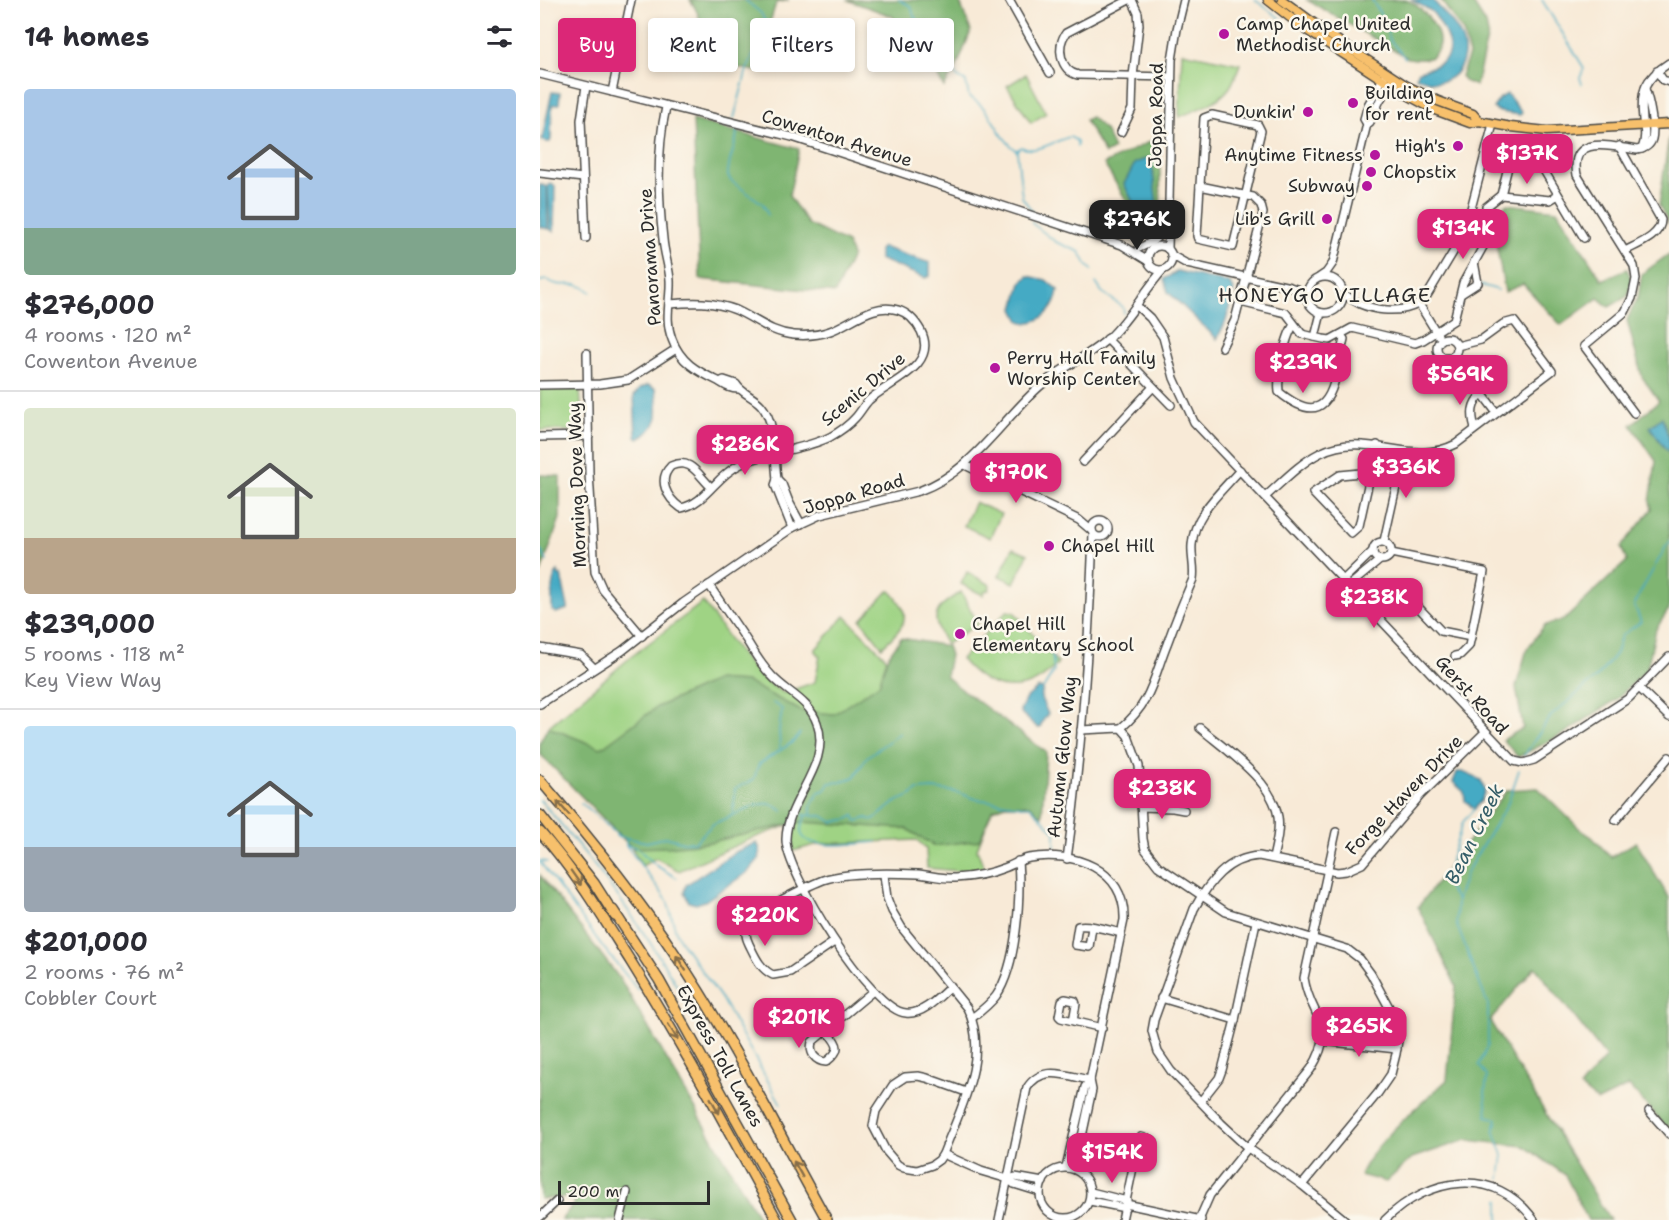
<!DOCTYPE html>
<html lang="en">
<head>
<meta charset="utf-8">
<style>
	body { margin:0; font-family:"Shantell Sans",sans-serif; background:#f7f7f7; color:#2b2b33; height:100vh; display:flex; flex-direction:column; font-size:22px; white-space:nowrap }
	* { box-sizing:border-box; margin:0 }
	p { font-size:20px; color:#7c7c81 }
	.icon { flex:none; width:33px; height:33px; fill:none; stroke:currentColor; stroke-width:2; stroke-linecap:round; stroke-linejoin:round }
	.map { position:relative; flex:1; overflow:hidden }
	.details { display:flex; flex-direction:column; background:#fff; width:540px }
	.details>* { flex:none }
	.top-card { position:absolute; left:18px; top:18px; width:570px; height:54px; display:flex; gap:12px }
	.scale { position:absolute; left:18px; bottom:15px; width:152px; box-sizing:border-box; padding-left:6px; border:3px solid #2b2b2b; border-top:0; font-size:16px; line-height:21px; white-space:nowrap; color:#2b2b2b; -webkit-text-stroke:4px #fbf7ec; paint-order:stroke }
	.price { position:absolute; translate:-50% -51px; padding:0 14px; border-radius:12px; background:#db2777; color:#fff; font-size:20px; line-height:39px; filter:drop-shadow(0 2px 3px #0008) }
	.price::after { content:''; position:absolute; left:50%; top:36px; width:18px; height:14px; margin-left:-9px; background:inherit; clip-path:polygon(0 0,100% 0,50% 100%) }
	.price.active { background:#222; color:#fff }
	ul { padding:0; list-style:none }
	li { display:grid; align-content:center; gap:12px; height:318px; padding:0 24px }
	li+li { border-top:2px solid #e1e1e2 }
	li span { display:grid; place-items:center; height:186px; border-radius:6px; color:#555 }
	li>.icon { margin-inline-start:auto }
	span .icon { width:108px; height:108px; fill:#fffc; stroke-width:1 }
	li b { font-size:26px }
	h2 { display:flex; justify-content:space-between; align-items:center; height:72px; padding:0 24px; font-size:26px }
	.tag { padding:0 21px; border-radius:6px; background:#fff; box-shadow:0 3px 9px #0003; font-size:21px; line-height:54px }
	.tag.active { background:#db2777; color:#fff }
	main { display:flex; flex:1; min-height:0 }
	.map>svg:first-child { display:block }
	.green { fill:#9fd384; stroke:#657f58; stroke-width:1.5 }
	.forest { fill:#7fb572; stroke:#55704e; stroke-width:1.5 }
	.water { fill:#44aac4; stroke:#386a78; stroke-width:1.5 }
	.lines { fill:none; stroke-linecap:round; stroke-linejoin:round }
	.stream { stroke:#44aac4; stroke-width:1.5 }
	.minor-casing { stroke:#4a4845; stroke-width:10 }
	.major-casing { stroke:#4a4845; stroke-width:11 }
	.highway-casing { stroke:#4a4845; stroke-width:12 }
	.minor { stroke:#fff; stroke-width:7 }
	.major { stroke:#f7c06c; stroke-width:8 }
	.highway { stroke:#f7c06c; stroke-width:9 }
	.oneway { stroke:#876e48 }
	.poi-dot { fill:#b5179e; stroke:#fbf7ec; stroke-width:2 }
	.labels { text-anchor:middle; stroke-width:5; stroke-linejoin:round; paint-order:stroke }
	.poi-label { font-size:18px; fill:#2b2b2b; stroke:#fbf7ec; text-anchor:start }
	.street-label { font-size:18px; fill:#2b2b2b; stroke:#fbf7ec }
	.neighbourhood-label { font-size:20px; letter-spacing:1.5px; fill:#2b2b2b; stroke:#fbf7ec }
	.water-label { font-size:20px; font-style:italic; fill:#355e68; stroke:#fbf7ec }
</style>
</head>
<body>
<main>
<section class="details">
<h2>14 homes<svg class="icon" aria-label="filters" viewBox="0 0 24 24"><path d="M4 7h16M4 17h16"/><circle cx="9" cy="7" r="2"/><circle cx="15" cy="17" r="2"/></svg></h2>
<ul>
<li><span style="background:linear-gradient(#a9c7e8 75%,#7fa58c 0)"><svg class="icon" aria-label="home" viewBox="0 0 24 24"><path d="M3 11l9-7 9 7M6 9v11h12V9"/></svg></span><div><b>$276,000</b><p>4 rooms · 120 m²</p><p>Cowenton Avenue</p></div></li>
<li><span style="background:linear-gradient(#dfe7d0 70%,#b9a48a 0)"><svg class="icon" aria-label="home" viewBox="0 0 24 24"><path d="M3 11l9-7 9 7M6 9v11h12V9"/></svg></span><div><b>$239,000</b><p>5 rooms · 118 m²</p><p>Key View Way</p></div></li>
<li><span style="background:linear-gradient(#bfe0f5 65%,#9aa5b1 0)"><svg class="icon" aria-label="home" viewBox="0 0 24 24"><path d="M3 11l9-7 9 7M6 9v11h12V9"/></svg></span><div><b>$201,000</b><p>2 rooms · 76 m²</p><p>Cobbler Court</p></div></li>
</ul>
</section>
<div class="map">
<svg width="1129" height="1220" viewBox="0 0 1129 1220">
	<rect width="100%" height="100%" fill="#fbf7ec"/>
	<filter id="ink" filterUnits="userSpaceOnUse"><feTurbulence type="fractalNoise" baseFrequency=".0167" numOctaves="2"/><feDisplacementMap in="SourceGraphic" scale="12" xChannelSelector="R" yChannelSelector="G"/><feConvolveMatrix kernelMatrix="1 2 1 2 8 2 1 2 1" color-interpolation-filters="sRGB"/></filter>
	<filter id="wash" filterUnits="userSpaceOnUse"><feTurbulence type="fractalNoise" baseFrequency=".008" numOctaves="4" result="noise"/><feDisplacementMap in="SourceGraphic" scale="24" xChannelSelector="R" yChannelSelector="G"/><feGaussianBlur stdDeviation="1.35" result="paint"/><feColorMatrix in="noise" values="0 0 0 0 0 0 0 0 0 0 0 0 0 0 0 0 0 1.4 0 .05"/><feComposite in="paint" operator="in"/></filter>
	<g filter="url(#wash)">
		<rect width="100%" height="100%" fill="#f8ead7"/>
		<g class="green">
			<path d="M642,52L700,64C697,71 695,80 690,87C679,103 657,109 639,117Z"/>
			<polygon points="486,74 506,113 491,123 467,86"/>
			<polygon points="0,389 40,389 43,431 0,430"/>
			<polygon points="435,502 461,514 450,538 424,526"/>
			<polygon points="473,548 488,554 474,583 459,576"/>
			<polygon points="427,572 449,584 450,586 449,590 445,591 443,595 421,584"/>
			<path d="M349,590C375,615 365,626 342,647L321,620Z"/>
			<path d="M421,592L438,624L406,644C388,616 395,608 421,592Z"/>
			<path d="M163,602C187,634 208,673 244,693L275,682L280,656L275,650L305,616L490,805H466L452,810L437,849L444,868L417,871L387,868L386,848L377,840L279,844L253,851L254,823L208,840L139,871L116,858L102,866L92,848L163,809L0,742L8,727L92,656Z"/>
			<path d="M467,611L474,612L518,663C488,698 449,694 421,659Z"/>
		</g>
		<g class="forest">
			<path d="M150,0H249L236,3L215,71L160,61C163,37 165,20 150,0Z"/>
			<polygon points="307,0 419,0 431,31 417,66 404,87 381,47 352,16"/>
			<path d="M767,0C790,0 814,0 837,0C845,0 857,0 865,0C883,4 914,42 891,57C884,61 875,59 868,58Z"/>
			<polygon points="901,0 931,0 946,24 948,34 936,86 924,81 921,76 929,55 923,32"/>
			<polygon points="551,117 565,130 574,149 565,154 545,120"/>
			<polygon points="153,120 259,149 249,196 268,224 307,243 312,256 295,293 160,279"/>
			<polygon points="619,137 621,216 616,226 611,230 604,229 564,164"/>
			<polygon points="1129,137 1129,224 1119,205"/>
			<polygon points="967,204 1017,210 1062,280 1087,269 1092,280 1088,296 1069,307 1058,298 1021,325 983,284 965,292 951,216"/>
			<polygon points="1129,254 1129,609 1116,629 1107,669 1077,699 1025,733 978,757 963,740 983,728 976,687 987,649 1004,626 1025,619 1087,561 1081,547 1112,509 1110,502 1116,461 1091,425 1119,401 1102,377 1087,320 1098,297 1102,274"/>
			<polygon points="0,475 20,476 20,518 0,575"/>
			<polygon points="361,638 407,646 410,655 406,676 416,685 506,752 502,817 490,805 465,805 452,810 440,840 394,846 367,829 261,822 166,843 128,847 92,848 0,754 0,742 8,727 61,748 117,707 177,680 207,682 261,711 294,714 339,684 347,658"/>
			<path d="M998,788L1041,830L1052,837L1071,857L1096,842L1129,898V1130L1089,1086L1058,1101L1040,1087L1066,1057L995,967L950,1021L1070,1220H1048L1025,1175L984,1146L926,1140L872,1158L846,1182L820,1175C834,1142 880,1105 907,1080L916,986L878,907L967,790Z"/>
			<polygon points="0,875 80,979 220,1220 21,1220 36,1201 28,1197 0,1199"/>
		</g>
		<g class="water">
			<path d="M872,0H893C903,12 919,27 923,43C928,59 917,80 899,82C892,83 883,79 876,77L879,71C900,66 917,59 905,33C902,27 897,17 892,12C887,8 878,4 872,0Z"/>
			<polygon points="12,92 20,93 19,104 12,105 11,139 10,142 5,142 2,139"/>
			<polygon points="967,94 982,113 980,115 960,112 953,108 960,98"/>
			<polygon points="611,157 617,206 615,217 604,225 584,184 595,163"/>
			<polygon points="0,184 7,187 8,229 0,227"/>
			<polygon points="11,184 15,186 14,232 10,229 8,189 8,185"/>
			<polygon points="342,247 390,263 390,276 385,278 339,259 339,250"/>
			<polygon points="638,271 689,283 694,289 686,321 677,339 628,292 624,279"/>
			<path d="M488,276L506,280L518,290C516,308 504,321 486,323L480,321L474,309L481,283Z"/>
			<path d="M108,385L116,389C118,412 122,427 98,439L96,437L94,396L99,389Z"/>
			<polygon points="1122,417 1129,438 1129,449 1127,452 1110,427"/>
			<path d="M18,571L19,576L21,575L28,607V609L16,613L12,610C12,598 10,580 18,571Z"/>
			<polygon points="498,688 503,689 501,698 508,714 502,722 500,728 498,728 482,714 480,710 486,698"/>
			<polygon points="917,772 923,772 941,780 945,790 941,801 934,809 925,801 924,792 913,782"/>
			<polygon points="216,843 220,848 219,859 208,872 165,901 156,904 149,902 144,892 146,885 195,852"/>
		</g>
		<g class="lines">
			<g class="stream">
				<path d="M359,0L371,6L374,16L394,41L409,54L416,76L426,82L429,97C454,109 455,135 477,151L482,197L492,211"/>
				<polyline points="715,0 744,21"/>
				<polyline points="832,0 842,17 850,40 865,58"/>
				<polyline points="1002,0 1044,68 1040,78 1042,84"/>
				<polyline points="226,31 234,45 235,54"/>
				<polyline points="194,118 207,69 227,25 221,13 205,0"/>
				<path d="M190,126L197,129C198,144 187,160 188,176L191,181L223,204L228,215"/>
				<path d="M477,150L481,147C496,155 515,140 530,137L537,141V147"/>
				<polyline points="491,221 493,224 516,242 540,252 546,264 552,270"/>
				<path d="M0,281L8,280C22,291 33,277 51,292"/>
				<polyline points="556,283 562,292 583,307 584,313"/>
				<polyline points="941,285 958,290"/>
				<polyline points="0,549 7,561"/>
				<polyline points="503,689 514,671 512,654"/>
				<polyline points="233,703 242,709 239,730 240,748"/>
				<polyline points="984,756 1011,716 1059,675 1076,653 1081,636 1101,622 1094,604 1129,541"/>
				<path d="M0,800C51,858 98,919 137,986"/>
				<polyline points="41,803 79,836"/>
				<path d="M193,814L195,789C214,776 210,792 219,764L253,742L260,733"/>
				<polyline points="271,814 271,806 279,792 285,790 289,783 301,782 314,777 327,757 360,733"/>
				<path d="M263,815L283,816L292,822L309,819L314,815L316,821L327,818L332,820C341,816 347,807 356,802C364,797 371,798 377,790L393,789L416,792L436,799L482,806H490L515,832V847"/>
				<path d="M266,816C263,822 259,829 262,835C270,851 322,843 337,842"/>
				<polyline points="76,836 107,842 126,837 143,842 155,842 173,824 216,805 230,803 243,811"/>
				<polyline points="86,839 86,845 127,900 136,932 142,943 181,998 241,1104"/>
				<polyline points="87,845 97,848 117,866 137,878"/>
				<polyline points="0,861 7,862"/>
				<polyline points="0,862 63,947 98,990"/>
				<polyline points="917,901 908,887 911,859 923,822 934,809"/>
				<polyline points="960,1179 963,1155 954,1130 957,1119 947,1116 945,1093 947,1076 939,1065 948,1045 948,1005 916,923 917,899 926,873 968,803 979,770"/>
				<polyline points="959,1220 959,1200"/>
			</g>
		</g>
	</g>
	<g filter="url(#ink)">
		<g class="lines">
			<g class="minor-casing">
				<g id="minor">
					<polyline points="469,0 510,73"/>
					<path d="M589,0L526,33C516,46 520,71 538,75L631,77"/>
					<polyline points="1117,71 1123,80 1129,82"/>
					<polyline points="0,74 252,137 582,245 608,261"/>
					<polyline points="46,86 41,120 46,238"/>
					<polyline points="72,92 91,0"/>
					<path d="M126,107C117,148 118,196 123,239C124,253 129,266 130,280C131,300 124,319 132,339C140,362 157,371 178,381C185,385 189,389 198,389"/>
					<polygon points="672,115 718,125 721,131 693,247 658,239 657,236 664,118"/>
					<polyline points="827,124 824,119 828,105 845,75"/>
					<polyline points="581,132 592,109 593,76 599,25 598,13 592,0"/>
					<path d="M1079,146L1121,220C1121,236 1098,244 1085,251"/>
					<path d="M1102,149C1106,139 1105,131 1103,120C1100,91 1104,79 1129,63"/>
					<polyline points="0,173 43,178"/>
					<polyline points="660,186 713,197 721,205 723,213 695,320 682,347"/>
					<polyline points="961,195 1010,200 1018,195"/>
					<circle cx="620" cy="258" r="12"/>
					<path d="M599,248C613,242 621,237 625,222"/>
					<polyline points="628,249 632,60 637,29 644,0"/>
					<polyline points="631,255 647,264 750,287 759,290 767,300"/>
					<circle cx="785" cy="295" r="18"/>
					<polyline points="780,277 786,273 793,263 827,124 830,122 840,100 852,82"/>
					<path d="M803,292C821,312 865,317 885,299L918,244L927,224L953,124"/>
					<polyline points="921,294 938,283 934,262"/>
					<polyline points="700,302 746,313 762,334 783,339 790,340 812,328 875,343 883,340 914,320 923,283 949,236 945,214 946,207 961,195 969,163 973,159 999,162 1044,238"/>
					<path d="M129,304C152,302 173,301 196,310C216,319 231,333 254,335C266,336 279,335 290,331C312,323 333,302 358,310C368,313 376,322 381,331C399,367 348,382 329,400C324,405 320,413 315,418C308,426 299,432 290,437C261,451 227,451 199,465C176,476 166,503 141,508C127,498 117,480 131,466C151,457 158,475 171,487"/>
					<polyline points="879,304 898,335"/>
					<polyline points="597,306 610,318 623,337 634,378 654,422 974,761 983,763 994,760 1089,698 1129,657"/>
					<path d="M754,325C745,336 737,378 739,392C793,436 794,379 804,339L801,335"/>
					<polyline points="775,337 781,313"/>
					<circle cx="907" cy="348" r="10"/>
					<polyline points="567,339 631,405"/>
					<polyline points="47,353 49,473 55,572 63,590 102,636"/>
					<polyline points="914,356 956,412"/>
					<path d="M180,382L184,380L196,384C201,393 214,397 221,405C237,424 234,456 237,479L235,485L252,528"/>
					<polyline points="0,385 60,384 88,380 136,349"/>
					<path d="M1094,413L1044,346L1085,312L1092,298L1096,279L1094,266L1037,175C1029,133 1073,147 1097,150C1103,149 1110,146 1112,139C1115,127 1109,100 1105,89"/>
					<path d="M935,428C931,414 931,404 942,394"/>
					<polyline points="0,437 49,436"/>
					<polyline points="543,462 613,387"/>
					<polyline points="425,465 539,520 552,531"/>
					<polyline points="831,472 800,475 773,493 811,533 819,526 837,445"/>
					<polyline points="237,479 242,484 249,502 261,524"/>
					<path d="M725,497C742,482 760,463 780,453C828,429 870,468 916,444L1012,371L974,321L963,324L941,340L917,346"/>
					<circle cx="560" cy="529" r="8"/>
					<polyline points="844,541 864,451"/>
					<circle cx="842" cy="551" r="9"/>
					<polyline points="851,553 944,572 929,646 920,655 915,656"/>
					<polyline points="804,579 833,551"/>
					<path d="M169,585C181,603 193,620 205,638C213,650 220,664 231,675C246,692 269,700 277,723C292,765 247,798 246,839C245,872 331,1011 366,1013C383,1015 399,997 411,986"/>
					<polyline points="810,585 840,560"/>
					<polyline points="858,586 901,631 931,637"/>
					<polyline points="0,648 41,655 54,668"/>
					<polyline points="1099,688 1129,717"/>
					<path d="M0,704L82,651L143,603L252,528L280,515L379,491C432,472 459,423 499,387C520,368 548,357 570,337C591,317 604,291 623,270"/>
					<path d="M581,728C612,702 613,679 627,644C635,622 644,600 653,579C655,567 651,557 652,545C654,514 680,493 700,470"/>
					<path d="M660,728C686,750 733,781 738,817C740,830 736,845 733,858"/>
					<polyline points="541,730 581,728 588,736 599,766 603,839 605,849 618,866 686,912 807,949 820,959 831,974 851,1011 857,1025 858,1040 856,1054 851,1074 838,1093 762,1185"/>
					<polyline points="601,807 633,808 644,810"/>
					<polyline points="1076,820 1129,757"/>
					<path d="M527,859C542,751 549,642 553,534"/>
					<path d="M344,875L347,898L352,911L362,928L427,1008C451,1055 420,1109 403,1154L399,1160L392,1165L377,1170L364,1168L358,1165L346,1151L333,1126L336,1111L353,1085L365,1077L378,1076L387,1078L426,1092"/>
					<path d="M552,927L549,947L535,945L538,926C551,924 568,930 581,933"/>
					<path d="M294,942L250,972L233,975C220,969 215,956 209,944C199,924 214,915 230,906C247,897 265,887 283,880C306,872 354,873 378,874C390,875 403,879 415,878C431,877 449,874 464,868C473,865 480,860 489,858C533,850 586,869 584,920L550,1080L552,1090L535,1169"/>
					<polyline points="621,998 695,1020"/>
					<path d="M432,1018C441,1011 449,1005 456,996C477,966 481,897 478,861"/>
					<polyline points="533,1021 536,1004 535,1001 525,999 522,1001 519,1016 521,1018 562,1028"/>
					<path d="M287,1031C298,1045 303,1049 286,1062C275,1061 269,1053 272,1042L333,991"/>
					<polyline points="783,1041 857,1049"/>
					<polyline points="661,1101 679,1078 682,1070 695,1020 716,922"/>
					<polyline points="1109,1111 1129,1134"/>
					<polyline points="403,1154 441,1171 468,1179 474,1184 500,1192"/>
					<polyline points="526,1167 545,1087 550,1080"/>
					<circle cx="525" cy="1193" r="25"/>
					<polyline points="468,1179 475,1177 503,1182"/>
					<polyline points="551,1192 587,1201"/>
					<polyline points="550,1201 585,1208"/>
					<polyline points="586,1204 661,1220"/>
					<polyline points="0,1217 17,1201"/>
					<polyline points="80,1220 87,1192"/>
					<path d="M459,1220L487,1088C502,1064 527,1076 550,1080"/>
					<polyline points="582,1220 599,1139 601,1137 612,1140 614,1142 611,1157 608,1160 594,1157"/>
					<path d="M659,1220L670,1195L771,1069C799,1024 770,1019 764,978L796,832"/>
					<path d="M805,1220L762,1185L708,1148L681,1123L631,1071L618,1052L612,1031L614,1020L654,909C669,882 687,858 719,856L797,872L806,871L822,864L880,796L945,732"/>
					<path d="M845,1220C888,1177 955,1165 994,1220"/>
				</g>
			</g>
			<g class="major-casing">
				<g id="major">
					<polyline points="728,0 765,29 862,92 895,110 930,123 939,121 971,127 1007,131 1129,124"/>
					<polyline points="742,0 801,43 867,86 898,101 933,114 939,121"/>
				</g>
			</g>
			<g class="highway-casing">
				<g id="highway">
					<path d="M0,780C49,837 96,895 137,957C193,1041 238,1132 287,1220"/>
					<polyline points="0,815 54,883 75,916"/>
					<path d="M0,832C35,871 63,918 91,962C143,1046 190,1133 237,1220"/>
					<polyline points="73,910 119,980 252,1220"/>
				</g>
			</g>
			<use href="#minor" class="minor"/>
			<use href="#major" class="major"/>
			<use href="#highway" class="highway"/>
		</g>
		<defs><path id="oneway-shaft" d="M-6 0H5M1.5-3L5.5 0L1.5 3" fill="none" stroke-width="1.6" stroke-linecap="round" stroke-linejoin="round" transform="scale(1.5)"/></defs>
		<g class="oneway">
			<use href="#oneway-shaft" transform="translate(23 808) rotate(-131)"/>
			<use href="#oneway-shaft" transform="translate(36 878) rotate(55)"/>
			<use href="#oneway-shaft" transform="translate(141 963) rotate(-123)"/>
			<use href="#oneway-shaft" transform="translate(133 1032) rotate(59)"/>
			<use href="#oneway-shaft" transform="translate(175 1106) rotate(61)"/>
			<use href="#oneway-shaft" transform="translate(258 1169) rotate(-119)"/>
		</g>
	</g>
	<g class="poi-dot">
		<circle cx="684" cy="34" r="6"/>
		<circle cx="813" cy="103" r="6"/>
		<circle cx="768" cy="112" r="6"/>
		<circle cx="918" cy="146" r="6"/>
		<circle cx="835" cy="155" r="6"/>
		<circle cx="831" cy="172" r="6"/>
		<circle cx="827" cy="186" r="6"/>
		<circle cx="787" cy="219" r="6"/>
		<circle cx="455" cy="368" r="6"/>
		<circle cx="509" cy="546" r="6"/>
		<circle cx="420" cy="634" r="6"/>
	</g>
	<g class="labels">
		<g class="poi-label">
			<text x="696" y="30">Camp Chapel United<tspan x="696" dy="21">Methodist Church</tspan></text>
			<text x="825" y="99">Building<tspan x="825" dy="21">for rent</tspan></text>
			<text x="756" y="118" text-anchor="end">Dunkin'</text>
			<text x="906" y="152" text-anchor="end">High's</text>
			<text x="823" y="161" text-anchor="end">Anytime Fitness</text>
			<text x="843" y="178">Chopstix</text>
			<text x="815" y="192" text-anchor="end">Subway</text>
			<text x="775" y="225" text-anchor="end">Lib's Grill</text>
			<text x="467" y="364">Perry Hall Family<tspan x="467" dy="21">Worship Center</tspan></text>
			<text x="521" y="552">Chapel Hill</text>
			<text x="432" y="630">Chapel Hill<tspan x="432" dy="21">Elementary School</tspan></text>
		</g>
		<g class="street-label">
			<text transform="translate(616 115) rotate(-89)" y="6">Joppa Road</text>
			<text transform="translate(297 138) rotate(17)" y="6">Cowenton Avenue</text>
			<text transform="translate(110 257) rotate(-94)" y="6">Panorama Drive</text>
			<text transform="translate(323 389) rotate(-40)" y="6">Scenic Drive</text>
			<text transform="translate(37 485) rotate(-92)" y="6">Morning Dove Way</text>
			<text transform="translate(314 494) rotate(-16)" y="6">Joppa Road</text>
			<text transform="translate(932 695) rotate(48)" y="6">Gerst Road</text>
			<text transform="translate(522 757) rotate(-84)" y="6">Autumn Glow Way</text>
			<text transform="translate(864 795) rotate(-46)" y="6">Forge Haven Drive</text>
			<text transform="translate(180 1056) rotate(61)" y="6">Express Toll Lanes</text>
		</g>
		<g class="neighbourhood-label">
			<text x="785" y="302">HONEYGO VILLAGE</text>
		</g>
		<g class="water-label">
			<text transform="translate(934 834) rotate(-64)" y="7">Bean Creek</text>
		</g>
	</g>
</svg>
<div class="scale">200 m</div>
<b class="price" style="left:987px;top:185px">$137K</b>
<b class="price active" style="left:597px;top:251px">$276K</b>
<b class="price" style="left:923px;top:260px">$134K</b>
<b class="price" style="left:763px;top:394px">$239K</b>
<b class="price" style="left:920px;top:406px">$569K</b>
<b class="price" style="left:205px;top:476px">$286K</b>
<b class="price" style="left:866px;top:499px">$336K</b>
<b class="price" style="left:476px;top:504px">$170K</b>
<b class="price" style="left:834px;top:629px">$238K</b>
<b class="price" style="left:622px;top:820px">$238K</b>
<b class="price" style="left:225px;top:947px">$220K</b>
<b class="price" style="left:259px;top:1049px">$201K</b>
<b class="price" style="left:819px;top:1058px">$265K</b>
<b class="price" style="left:572px;top:1184px">$154K</b>
<div class="top-card">
<a class="tag active">Buy</a>
<a class="tag">Rent</a>
<a class="tag">Filters</a>
<a class="tag">New</a>
</div>
</div>
</main>
</body>
</html>
